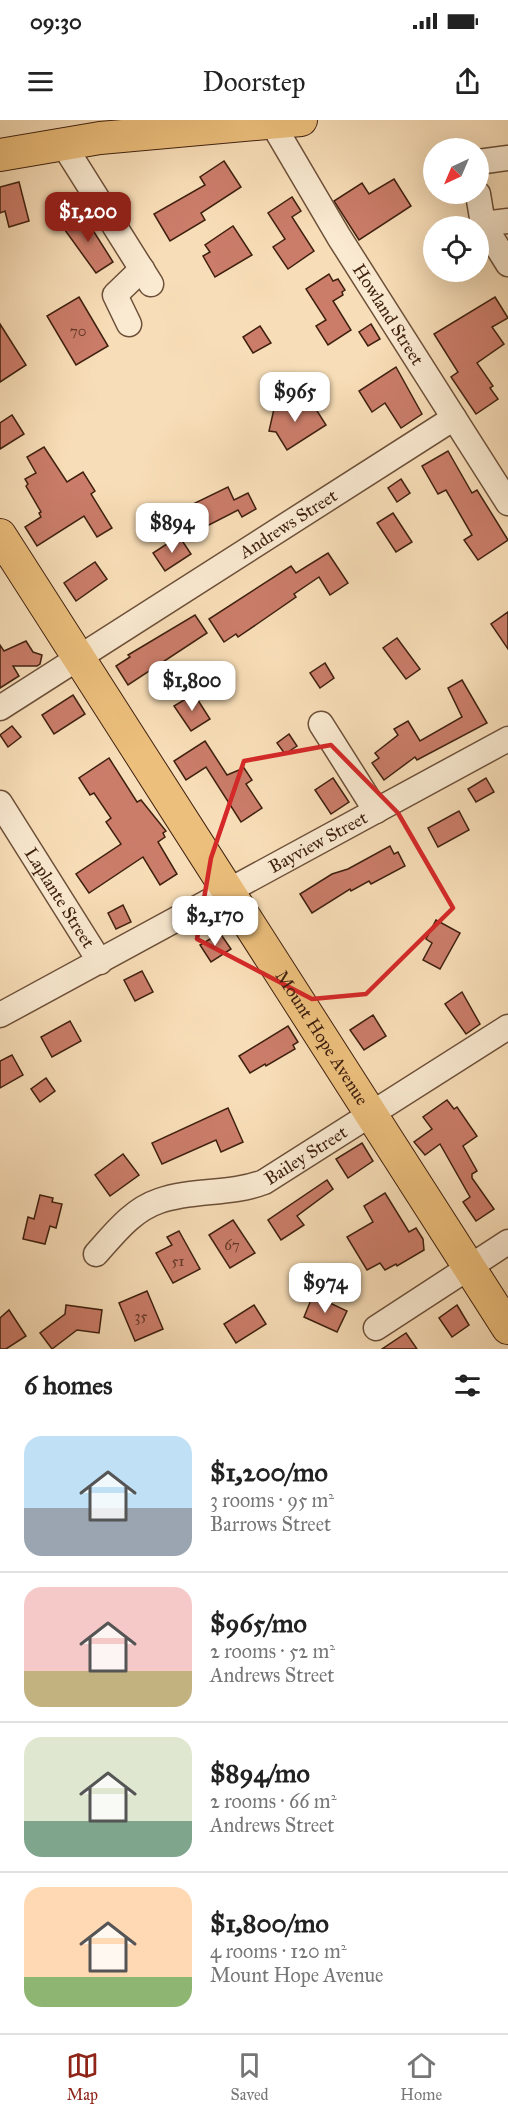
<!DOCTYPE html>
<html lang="en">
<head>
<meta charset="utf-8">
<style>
	body { margin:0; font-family:"IM FELL Great Primer",serif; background:#f2f2f2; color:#222; height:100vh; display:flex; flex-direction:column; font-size:22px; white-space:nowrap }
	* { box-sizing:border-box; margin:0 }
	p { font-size:20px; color:#767676 }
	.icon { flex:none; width:33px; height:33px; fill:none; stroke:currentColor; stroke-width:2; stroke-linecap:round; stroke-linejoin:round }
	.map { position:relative; height:1229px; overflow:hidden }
	.side { display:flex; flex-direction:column; background:#fff; flex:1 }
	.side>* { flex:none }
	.needle { width:39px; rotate:224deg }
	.tools { position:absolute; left:423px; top:18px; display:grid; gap:12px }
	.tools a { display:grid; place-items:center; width:66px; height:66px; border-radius:50%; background:#fff; box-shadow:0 6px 24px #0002; font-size:30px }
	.price { position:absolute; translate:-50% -51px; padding:0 14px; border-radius:12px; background:#fff; color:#222; font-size:20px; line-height:39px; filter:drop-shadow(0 2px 3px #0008) }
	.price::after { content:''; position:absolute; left:50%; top:36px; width:18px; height:14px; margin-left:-9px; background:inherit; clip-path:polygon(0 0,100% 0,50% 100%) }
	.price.active { background:#8f2418; color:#fff }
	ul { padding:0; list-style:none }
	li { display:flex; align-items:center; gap:18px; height:150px; padding:0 24px }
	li+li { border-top:2px solid #e0e0e0 }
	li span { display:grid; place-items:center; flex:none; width:168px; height:120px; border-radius:18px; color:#555 }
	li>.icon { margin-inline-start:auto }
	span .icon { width:72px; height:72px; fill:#fffc; stroke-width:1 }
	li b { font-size:26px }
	h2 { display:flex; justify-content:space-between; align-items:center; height:72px; padding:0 24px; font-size:26px }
	.status { display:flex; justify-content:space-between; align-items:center; height:42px; padding:0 30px; background:#fff; direction:ltr }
	.status svg { height:16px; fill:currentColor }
	header { display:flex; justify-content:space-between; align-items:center; height:78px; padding:0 24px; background:#fff; font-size:27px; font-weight:600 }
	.dock { display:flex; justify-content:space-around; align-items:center; height:84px; border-top:2px solid #e0e0e0; background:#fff; font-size:16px; color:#767676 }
	.dock a { display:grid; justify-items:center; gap:3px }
	.dock .active { color:#8f2418 }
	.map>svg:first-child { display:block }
	.building { fill:#cb7d6a; stroke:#3f200f; stroke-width:1.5 }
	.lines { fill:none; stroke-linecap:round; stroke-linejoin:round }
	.minor-casing { stroke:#6d5039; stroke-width:27 }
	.major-casing { stroke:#3f200f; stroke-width:34 }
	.minor { stroke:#faead1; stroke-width:24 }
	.major { stroke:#ecbf7c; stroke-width:32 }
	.marked { fill:none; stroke:#d62828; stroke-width:4.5; stroke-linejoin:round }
	.labels { text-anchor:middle; stroke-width:4.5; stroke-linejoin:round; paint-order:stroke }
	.number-label { font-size:15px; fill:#623726 }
	.street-label { font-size:18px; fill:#3f200f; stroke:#faead1 }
</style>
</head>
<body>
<div class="status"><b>09:30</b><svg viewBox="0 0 49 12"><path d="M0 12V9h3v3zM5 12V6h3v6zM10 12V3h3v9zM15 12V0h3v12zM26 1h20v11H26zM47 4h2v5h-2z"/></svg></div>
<header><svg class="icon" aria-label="menu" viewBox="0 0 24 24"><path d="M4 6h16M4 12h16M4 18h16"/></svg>Doorstep<svg class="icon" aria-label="share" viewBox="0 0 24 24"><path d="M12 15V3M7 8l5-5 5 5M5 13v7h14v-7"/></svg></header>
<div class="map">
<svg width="508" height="1229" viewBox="0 0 508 1229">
	<rect width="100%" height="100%" fill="#f8deb8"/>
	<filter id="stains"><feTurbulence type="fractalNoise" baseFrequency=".00333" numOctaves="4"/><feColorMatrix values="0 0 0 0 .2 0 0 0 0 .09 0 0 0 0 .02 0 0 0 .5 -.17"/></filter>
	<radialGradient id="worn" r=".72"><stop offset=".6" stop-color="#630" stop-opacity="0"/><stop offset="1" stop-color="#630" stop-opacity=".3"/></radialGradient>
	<g class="building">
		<polygon points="224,41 241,67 201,93 205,100 170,121 154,94 205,65 200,57"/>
		<polygon points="394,59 411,86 359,120 334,81 362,63 369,74"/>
		<polygon points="19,62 29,101 9,107 5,91 0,93 0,67"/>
		<polygon points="292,77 301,91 292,97 314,131 288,149 273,127 285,119 268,93"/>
		<polygon points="82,93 113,142 96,153 62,106"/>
		<polygon points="233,106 252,135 215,157 203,136 210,132 205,125"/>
		<polygon points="329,154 333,161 338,159 345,170 342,172 343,175 333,181 351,210 328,225 316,206 326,200 306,169"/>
		<polygon points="79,177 108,226 76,245 47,196"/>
		<polygon points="495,177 508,198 492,207 504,224 477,243 493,266 490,268 498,279 476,294 451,257 458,252 434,214"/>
		<polygon points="0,204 26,245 0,262"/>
		<polygon points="371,204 380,219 368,226 359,212"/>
		<polygon points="260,206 271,223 253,233 243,217"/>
		<polygon points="396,247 422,294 401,308 385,283 372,292 359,271"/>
		<polygon points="276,280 310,289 314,286 326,305 287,330 276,312 269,311"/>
		<polygon points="12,295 24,314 0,329 0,303"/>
		<polygon points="44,327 67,362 83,352 95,371 91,374 112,408 97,417 84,396 37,426 25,407 41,397 39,393 41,392 26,366 28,364 25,359 36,353 27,337"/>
		<polygon points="448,331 472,373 477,370 508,420 478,440 464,420 472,415 446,370 438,374 422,346"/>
		<polygon points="401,359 410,373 397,382 388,368"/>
		<polygon points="228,367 234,380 248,373 256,389 242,397 238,390 207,406 195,383"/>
		<polygon points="393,393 412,422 396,432 377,403"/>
		<polygon points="179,416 191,434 165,451 153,433"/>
		<polygon points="328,433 348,463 330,475 319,457 294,474 296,477 260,502 238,517 236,514 224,522 209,499 291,446 296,453"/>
		<polygon points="95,442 107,459 76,481 64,463"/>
		<polygon points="508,492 508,529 491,504"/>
		<polygon points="195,495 207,513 128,565 116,546 130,537 128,535"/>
		<polygon points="397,518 420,549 406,559 383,528"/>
		<polygon points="26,521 33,532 42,535 40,544 37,546 13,546 19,556 0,568 0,525 4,531"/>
		<polygon points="325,543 334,558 320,568 310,553"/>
		<polygon points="462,560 487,603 417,640 415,637 384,660 372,643 379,638 375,633 398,615 394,609 408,601 420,621 462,597 448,568"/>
		<polygon points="194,574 210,599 191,611 174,586"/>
		<polygon points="73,575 85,594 54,614 42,595"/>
		<polygon points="12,606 21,617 8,627 0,615"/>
		<polygon points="289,614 297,626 285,634 277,623"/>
		<polygon points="205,621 227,655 244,648 252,660 246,664 262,688 241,702 206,647 186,660 174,641"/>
		<polygon points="109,638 137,682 141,680 166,711 163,713 165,717 158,722 177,754 160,765 143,737 89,773 76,754 121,724 106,702 111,698 94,673 90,675 79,658"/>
		<polygon points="333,658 349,682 331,694 315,670"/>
		<polygon points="486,658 494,672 476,682 468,669"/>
		<polygon points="459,691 469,710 438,727 428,708"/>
		<polygon points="390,726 394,734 398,732 405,746 371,764 369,761 351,771 350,769 312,793 300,774 332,754 348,749"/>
		<polygon points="123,785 131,802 116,809 108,793"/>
		<polygon points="436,800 460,813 440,849 423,840 432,823 426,819"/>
		<polygon points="220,813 231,829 211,842 200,825"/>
		<polygon points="142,851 153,872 135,881 124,860"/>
		<polygon points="462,872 480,904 466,914 445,884"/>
		<polygon points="373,895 386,916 364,930 350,910"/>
		<polygon points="70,901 81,921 52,937 41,917"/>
		<polygon points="288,906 298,922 293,925 295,929 266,946 265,944 250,953 239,936"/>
		<polygon points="12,935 23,955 0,968 0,941"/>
		<polygon points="46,958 55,971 40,982 31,969"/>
		<polygon points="447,980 454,989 457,987 477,1016 463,1026 477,1051 472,1054 472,1058 494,1089 476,1101 463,1082 470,1077 440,1024 425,1035 414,1022 432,1009 423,997"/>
		<polygon points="228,988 243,1022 221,1032 216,1020 162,1044 152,1023"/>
		<polygon points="362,1023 373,1041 348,1058 336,1039"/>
		<polygon points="123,1034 139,1055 110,1076 95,1055"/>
		<polygon points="327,1060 333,1069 297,1096 304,1105 281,1120 268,1100"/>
		<polygon points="385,1073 409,1112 416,1108 423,1119 424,1130 397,1146 396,1144 385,1150 380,1143 367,1150 347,1117 373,1102 364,1086"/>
		<polygon points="40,1075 53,1078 52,1082 62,1084 56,1108 50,1106 45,1124 23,1119 28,1097 34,1099"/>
		<polygon points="233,1100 255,1133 230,1148 209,1115"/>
		<polygon points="179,1111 200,1149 173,1163 156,1133 172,1125 167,1117"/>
		<polygon points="147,1171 163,1209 135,1221 119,1183"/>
		<polygon points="313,1175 347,1191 337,1212 304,1197"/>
		<polygon points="66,1185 102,1190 99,1213 77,1210 52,1229 40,1213 65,1194"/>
		<polygon points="254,1185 266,1204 236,1223 224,1204"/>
		<polygon points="457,1185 469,1205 452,1217 439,1198"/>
		<polygon points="9,1190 26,1216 6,1229 0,1229 0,1198"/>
		<polygon points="406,1213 417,1229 382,1229"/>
	</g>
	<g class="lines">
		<g class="minor-casing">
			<g id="minor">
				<path id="s1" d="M272,3L339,117L508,383"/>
				<polyline points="63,24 151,164"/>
				<polyline points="478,42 508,38"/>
				<polyline points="478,74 483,104 508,144"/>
				<polyline points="483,104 508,101"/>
				<polyline points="129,204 115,175 142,149"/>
				<path id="s2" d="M0,588L454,298"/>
				<polyline points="321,604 376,691"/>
				<path id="s3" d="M0,683L100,842"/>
				<path id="s4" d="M0,895L508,619"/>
				<path id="s5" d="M96,1134C114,1114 132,1090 159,1081C193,1069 230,1075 264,1062L508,907"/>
				<polyline points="376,1208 508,1122"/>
			</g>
		</g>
		<g class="major-casing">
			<g id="major">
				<polyline points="0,35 100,18 301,0"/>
				<path id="s6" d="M0,415L508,1208"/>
			</g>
		</g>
		<use href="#minor" class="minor"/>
		<use href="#major" class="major"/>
	</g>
	<path class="marked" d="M331,625L398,693L453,788L366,874L312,879L197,819L211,738L244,641Z"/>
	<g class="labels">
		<g class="number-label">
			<text x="78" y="216">70</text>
			<text x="232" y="1130">67</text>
			<text x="178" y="1146">51</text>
			<text x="141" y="1201">35</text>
		</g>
		<g class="street-label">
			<text dy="6" stroke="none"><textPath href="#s1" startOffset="224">Howland Street</textPath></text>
			<text dy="6" stroke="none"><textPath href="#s2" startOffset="342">Andrews Street</textPath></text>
			<text dy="6" stroke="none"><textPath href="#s4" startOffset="362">Bayview Street</textPath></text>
			<text dy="6" stroke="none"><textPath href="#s3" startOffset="112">Laplante Street</textPath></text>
			<text dy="6" stroke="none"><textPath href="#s6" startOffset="597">Mount Hope Avenue</textPath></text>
			<text dy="6" stroke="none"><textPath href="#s5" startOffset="240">Bailey Street</textPath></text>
		</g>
	</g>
	<rect width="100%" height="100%" filter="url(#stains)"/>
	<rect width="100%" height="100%" fill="url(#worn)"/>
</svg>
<div class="tools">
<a><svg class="needle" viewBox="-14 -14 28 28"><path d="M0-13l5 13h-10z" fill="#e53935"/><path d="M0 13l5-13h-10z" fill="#767676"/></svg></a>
<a><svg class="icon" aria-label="locate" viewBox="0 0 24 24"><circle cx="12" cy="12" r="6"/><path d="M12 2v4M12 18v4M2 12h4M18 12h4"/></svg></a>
</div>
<b class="price active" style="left:88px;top:123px">$1,200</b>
<b class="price" style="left:295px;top:303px">$965</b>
<b class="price" style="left:172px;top:434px">$894</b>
<b class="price" style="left:192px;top:592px">$1,800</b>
<b class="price" style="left:215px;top:827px">$2,170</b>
<b class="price" style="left:325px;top:1194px">$974</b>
</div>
<section class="side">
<h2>6 homes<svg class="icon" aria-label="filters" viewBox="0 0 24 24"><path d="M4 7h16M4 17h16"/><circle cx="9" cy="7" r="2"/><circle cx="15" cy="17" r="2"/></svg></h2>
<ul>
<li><span style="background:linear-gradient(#bfe0f5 60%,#9aa5b1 0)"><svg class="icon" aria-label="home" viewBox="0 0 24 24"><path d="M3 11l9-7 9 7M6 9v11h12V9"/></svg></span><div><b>$1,200/mo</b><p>3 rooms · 95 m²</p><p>Barrows Street</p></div></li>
<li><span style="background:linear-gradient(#f6c9c9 70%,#c2b280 0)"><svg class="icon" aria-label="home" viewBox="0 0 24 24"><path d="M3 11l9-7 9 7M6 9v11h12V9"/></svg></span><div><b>$965/mo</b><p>2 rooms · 52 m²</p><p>Andrews Street</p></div></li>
<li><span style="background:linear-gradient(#dfe7d0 70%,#7fa58c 0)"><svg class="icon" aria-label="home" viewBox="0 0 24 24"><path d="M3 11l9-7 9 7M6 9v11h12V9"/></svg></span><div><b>$894/mo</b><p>2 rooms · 66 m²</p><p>Andrews Street</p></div></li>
<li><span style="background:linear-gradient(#ffd9b3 75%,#8fb573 0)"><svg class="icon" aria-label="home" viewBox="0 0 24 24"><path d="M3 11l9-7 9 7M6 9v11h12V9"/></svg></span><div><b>$1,800/mo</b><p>4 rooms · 120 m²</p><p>Mount Hope Avenue</p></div></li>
</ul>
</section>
<nav class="dock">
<a class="active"><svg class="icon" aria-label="map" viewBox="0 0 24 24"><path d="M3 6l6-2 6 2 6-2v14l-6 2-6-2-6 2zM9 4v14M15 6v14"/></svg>Map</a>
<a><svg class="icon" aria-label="saved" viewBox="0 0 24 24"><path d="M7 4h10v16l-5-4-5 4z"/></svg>Saved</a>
<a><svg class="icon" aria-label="home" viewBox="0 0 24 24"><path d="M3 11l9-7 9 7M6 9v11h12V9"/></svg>Home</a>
</nav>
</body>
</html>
